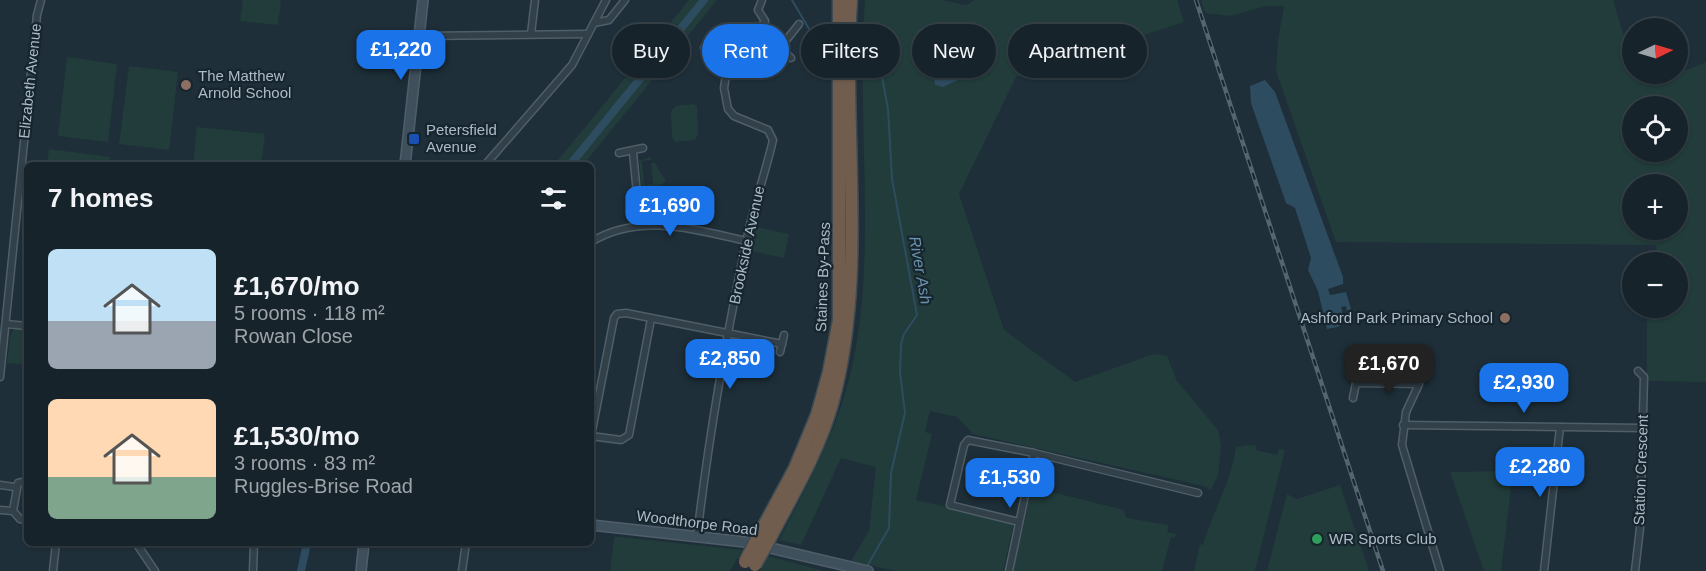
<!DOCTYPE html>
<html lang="en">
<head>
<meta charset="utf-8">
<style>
	body { margin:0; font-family:Arial,sans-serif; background:#232f37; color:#f1f3f6; height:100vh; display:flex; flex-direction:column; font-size:22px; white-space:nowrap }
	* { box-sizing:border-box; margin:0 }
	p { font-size:20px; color:#9ea4a9 }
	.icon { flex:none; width:33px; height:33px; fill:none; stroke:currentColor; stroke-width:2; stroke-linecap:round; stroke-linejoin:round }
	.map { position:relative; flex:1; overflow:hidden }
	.drawer { position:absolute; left:24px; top:162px; width:570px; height:384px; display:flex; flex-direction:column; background:#16232b; border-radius:9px; box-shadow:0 2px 4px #0004,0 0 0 2px #354047 }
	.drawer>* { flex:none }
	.top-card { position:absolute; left:612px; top:24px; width:570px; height:54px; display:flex; gap:12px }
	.needle { width:39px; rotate:85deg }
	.tools { position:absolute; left:1622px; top:18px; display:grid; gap:12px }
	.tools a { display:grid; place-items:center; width:66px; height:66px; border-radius:50%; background:#16232b; box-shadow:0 2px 4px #0004,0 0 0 2px #354047; font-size:30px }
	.price { position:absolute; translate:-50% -51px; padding:0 14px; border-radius:12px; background:#1a73e8; color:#fff; font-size:20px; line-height:39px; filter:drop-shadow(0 2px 3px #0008) }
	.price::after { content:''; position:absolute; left:50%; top:36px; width:18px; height:14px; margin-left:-9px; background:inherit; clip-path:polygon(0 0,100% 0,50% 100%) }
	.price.current { background:#222; color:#fff }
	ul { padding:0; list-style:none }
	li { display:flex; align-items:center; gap:18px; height:150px; padding:0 24px }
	li span { display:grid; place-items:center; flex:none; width:168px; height:120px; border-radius:9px; color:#555 }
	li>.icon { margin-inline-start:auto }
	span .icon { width:72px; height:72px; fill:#fffc; stroke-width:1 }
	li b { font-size:26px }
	h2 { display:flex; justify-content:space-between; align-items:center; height:72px; padding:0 24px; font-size:26px }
	.tag { padding:0 21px; border-radius:27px; background:#16232b; box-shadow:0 2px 4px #0004,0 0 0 2px #354047; font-size:21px; line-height:54px }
	.tag.current { background:#1a73e8; color:#fff }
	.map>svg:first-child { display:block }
	.green { fill:#213c3a; fill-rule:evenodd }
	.water { fill:#2e4c60 }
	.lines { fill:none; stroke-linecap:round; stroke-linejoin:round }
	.stream { stroke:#2e4c60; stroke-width:2 }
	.canal { stroke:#2e4c60; stroke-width:8 }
	.street-casing { stroke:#4f5e68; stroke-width:9 }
	.secondary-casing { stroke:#4f5e68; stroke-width:12 }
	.highway-casing { stroke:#3c4b54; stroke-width:15 }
	.street { stroke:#32404a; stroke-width:6 }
	.secondary { stroke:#3f505d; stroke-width:9 }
	.highway { stroke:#705d4e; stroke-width:12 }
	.rail-casing { stroke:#536571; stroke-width:4.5 }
	.rail { stroke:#17252e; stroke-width:2; stroke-dasharray:7; stroke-linecap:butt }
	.highway-bridge-casing { stroke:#3c4b54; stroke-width:15; stroke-linecap:butt }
	.highway-bridge { stroke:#705d4e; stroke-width:12 }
	.education-dot { fill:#8d6e63; stroke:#17252e; stroke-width:2 }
	.transit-dot { fill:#1a4fb4; stroke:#17252e; stroke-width:2 }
	.leisure-dot { fill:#2e9e5b; stroke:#17252e; stroke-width:2 }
	.labels { text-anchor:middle; stroke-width:4.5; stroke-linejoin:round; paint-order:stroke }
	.poi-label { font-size:15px; fill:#acbbc7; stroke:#17252e; text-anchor:start }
	.street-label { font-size:15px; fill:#acbbc7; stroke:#17252e }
	.water-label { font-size:16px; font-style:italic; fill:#6993ad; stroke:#17252e }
</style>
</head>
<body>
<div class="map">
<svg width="1706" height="571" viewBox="0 0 1706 571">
	<rect width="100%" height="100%" fill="#1e2f39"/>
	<g class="green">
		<polygon points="243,0 281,0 278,25 240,21"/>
		<polygon points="689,0 717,0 583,165 554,165"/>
		<path d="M865,0H941L966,5L975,0H1177L1184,22L1016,77L959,194L1004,330L1075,382L1154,354L1167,356L1177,381L1218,430L1221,445L1218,475L1211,490L1204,486L973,434L957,417L930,411L925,432L932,434L916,500L1014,523L1003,571H896L851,561L869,531L876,467L841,458L801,545L779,540C804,491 831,443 846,390C881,271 855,124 865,0Z"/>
		<path d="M1201,0H1613L1627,47L1632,52V74H1677V68L1687,70L1706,62V382L1647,381V308H1677V262H1648V252H1657L1656,245L1336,242L1276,71L1278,40L1284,6H1265L1231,16L1205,13ZM1632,106H1677V152H1632ZM1632,184H1677V230H1632Z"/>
		<polygon points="67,57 117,64 108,142 58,136"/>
		<polygon points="129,66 178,72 169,150 119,144"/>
		<polygon points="694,104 697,107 698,135 695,140 675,142 672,137 671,111 676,106"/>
		<polygon points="197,127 265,134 261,165 193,165"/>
		<polygon points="49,149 110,157 109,165 47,165"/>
		<polygon points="651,157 651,160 642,161 644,185 653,184 651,163 655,163 666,181 656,189 642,191 639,161"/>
		<polygon points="756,227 789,234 784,258 751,251"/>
		<polygon points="14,329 27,330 27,365 7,363 10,335"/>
		<path d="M1249,445L1257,446L1256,450L1277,455L1279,449L1285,450L1255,571H1194L1200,544L1203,545C1213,511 1231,482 1236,447Z"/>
		<polygon points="1513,471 1501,571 1484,571 1450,472"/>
		<polygon points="1340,485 1369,571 1267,571 1287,494 1297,499"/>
		<polygon points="1032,487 1124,510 1126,518 1169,525 1167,532 1176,534 1175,538 1171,537 1162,571 1013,571"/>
		<polygon points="614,537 620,537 742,550 730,571 610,571"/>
		<polygon points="768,556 824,571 760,571"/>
	</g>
	<g class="water">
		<path d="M949,50L961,54V72L969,75L943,87L935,85C933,69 933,56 949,50Z"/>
		<polygon points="1265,80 1275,92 1343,277 1343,284 1328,289 1330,295 1346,292 1351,309 1347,311 1346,306 1341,307 1345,322 1338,327 1327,329 1318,291 1308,270 1311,258 1295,208 1286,203 1251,103 1250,86"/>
	</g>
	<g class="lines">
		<g class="stream">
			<polyline points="792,0 812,34 824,39"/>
			<polyline points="860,46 870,50 879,61 888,109 892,179 917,315 904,334 901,344 900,372 905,413 891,473 889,528 866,568"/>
		</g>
		<g class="canal">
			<polyline points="570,165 704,0"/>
			<polyline points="301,571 307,543"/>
		</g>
		<g class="street-casing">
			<g id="street">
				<polyline points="594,23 609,20 625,0"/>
				<polyline points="760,29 791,58"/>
				<polyline points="531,34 535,0"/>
				<polyline points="419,36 588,34"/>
				<polyline points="704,48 719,30 744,50"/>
				<polyline points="780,48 799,24"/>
				<polyline points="633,152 640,226"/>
				<polyline points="619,153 643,148"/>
				<polyline points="485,165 572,65 606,0"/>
				<path d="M591,242C640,212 695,230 747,241"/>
				<polyline points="6,324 27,326"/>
				<polyline points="780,352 784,335"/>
				<polyline points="0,377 37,15 41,0"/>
				<polyline points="1353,398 1356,383 1419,384 1406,412 1402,445 1440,571"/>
				<polyline points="1403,425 1642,428"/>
				<polyline points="591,436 614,318 617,314 626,313 782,344"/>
				<polyline points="591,436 621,440 629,435 651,319"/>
				<polyline points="27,481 18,483 13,511 20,519 27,520"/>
				<polyline points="0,485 15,487"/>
				<polyline points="0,510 13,511"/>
				<polyline points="1019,522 950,505 964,445 968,440 1034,453 1198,493"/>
				<path d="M697,537C709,434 727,331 749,229C756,199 766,170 773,140L768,130L734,116L728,109L724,88L726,75L765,21L758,10L762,0"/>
				<polyline points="136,543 155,571"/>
				<polyline points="53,571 56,543"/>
				<polyline points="253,571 254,543"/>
				<polyline points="462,571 466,543"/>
				<polyline points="1009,571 1034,453"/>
				<polyline points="1544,571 1560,427"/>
				<polyline points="1635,571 1640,528 1644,377 1638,371"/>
			</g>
		</g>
		<g class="secondary-casing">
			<g id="secondary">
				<polyline points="405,165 423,0"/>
				<polyline points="591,525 745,542 868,571"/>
				<polyline points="361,571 364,543"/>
			</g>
		</g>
		<g class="highway-casing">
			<g id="highway">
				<polyline points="759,535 795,468 817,415 829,372 839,320 839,0"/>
				<path d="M769,540C792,496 819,451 832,404C868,273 842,134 851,0"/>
			</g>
		</g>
		<use href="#street" class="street"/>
		<use href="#secondary" class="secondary"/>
		<use href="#highway" class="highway"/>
		<g class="rail-casing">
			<polyline id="rail" points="1196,0 1383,571"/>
		</g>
		<use href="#rail" class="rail"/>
		<g class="highway-bridge-casing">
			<g id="highway-bridge">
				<polyline points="745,562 759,535"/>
				<polyline points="755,565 769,540"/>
			</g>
		</g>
		<use href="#highway-bridge" class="highway-bridge"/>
	</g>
	<g class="education-dot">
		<circle cx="186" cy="85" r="6"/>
		<circle cx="1505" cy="318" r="6"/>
	</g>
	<rect class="transit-dot" x="408" y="133" width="12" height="12" rx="3"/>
	<circle class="leisure-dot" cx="1317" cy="539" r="6"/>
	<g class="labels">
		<g class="poi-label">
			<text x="198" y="81">The Matthew<tspan x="198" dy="17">Arnold School</tspan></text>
			<text x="426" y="135">Petersfield<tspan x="426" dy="17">Avenue</tspan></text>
			<text x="1493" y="323" text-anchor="end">Ashford Park Primary School</text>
			<text x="1329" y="544">WR Sports Club</text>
		</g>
		<g class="street-label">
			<text transform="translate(30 81) rotate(-84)" y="5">Elizabeth Avenue</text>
			<text transform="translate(747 245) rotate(-78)" y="5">Brookside Avenue</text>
			<text transform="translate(823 277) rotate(-88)" y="5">Staines By-Pass</text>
			<text transform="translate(1641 470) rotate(-88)" y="5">Station Crescent</text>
			<text transform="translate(697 523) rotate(7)" y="5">Woodthorpe Road</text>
		</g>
		<g class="water-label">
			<text transform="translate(921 270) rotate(80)" y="6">River Ash</text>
		</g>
	</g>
</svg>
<div class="tools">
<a><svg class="needle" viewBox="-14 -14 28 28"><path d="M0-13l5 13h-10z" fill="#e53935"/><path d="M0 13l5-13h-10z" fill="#9ea4a9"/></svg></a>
<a><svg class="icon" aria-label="locate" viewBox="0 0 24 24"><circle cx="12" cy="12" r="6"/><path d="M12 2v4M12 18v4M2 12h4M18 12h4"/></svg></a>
<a>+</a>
<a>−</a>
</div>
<b class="price" style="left:401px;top:81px">£1,220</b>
<b class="price" style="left:670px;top:237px">£1,690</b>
<b class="price" style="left:730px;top:390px">£2,850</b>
<b class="price current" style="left:1389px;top:395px">£1,670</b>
<b class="price" style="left:1524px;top:414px">£2,930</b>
<b class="price" style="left:1540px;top:498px">£2,280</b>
<b class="price" style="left:1010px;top:509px">£1,530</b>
<div class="top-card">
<a class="tag">Buy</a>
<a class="tag current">Rent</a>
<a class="tag">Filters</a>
<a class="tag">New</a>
<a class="tag">Apartment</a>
</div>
<section class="drawer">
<h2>7 homes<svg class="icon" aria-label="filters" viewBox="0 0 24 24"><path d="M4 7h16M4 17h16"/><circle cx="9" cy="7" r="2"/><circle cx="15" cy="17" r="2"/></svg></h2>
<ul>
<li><span style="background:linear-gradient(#bfe0f5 60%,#9aa5b1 0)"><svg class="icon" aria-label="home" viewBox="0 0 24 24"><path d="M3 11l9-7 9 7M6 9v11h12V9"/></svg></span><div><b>£1,670/mo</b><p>5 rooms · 118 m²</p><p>Rowan Close</p></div></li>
<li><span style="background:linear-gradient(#ffd9b3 65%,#7fa58c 0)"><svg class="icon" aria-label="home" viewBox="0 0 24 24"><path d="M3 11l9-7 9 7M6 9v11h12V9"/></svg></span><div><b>£1,530/mo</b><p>3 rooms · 83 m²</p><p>Ruggles-Brise Road</p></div></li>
</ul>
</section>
</div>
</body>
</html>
